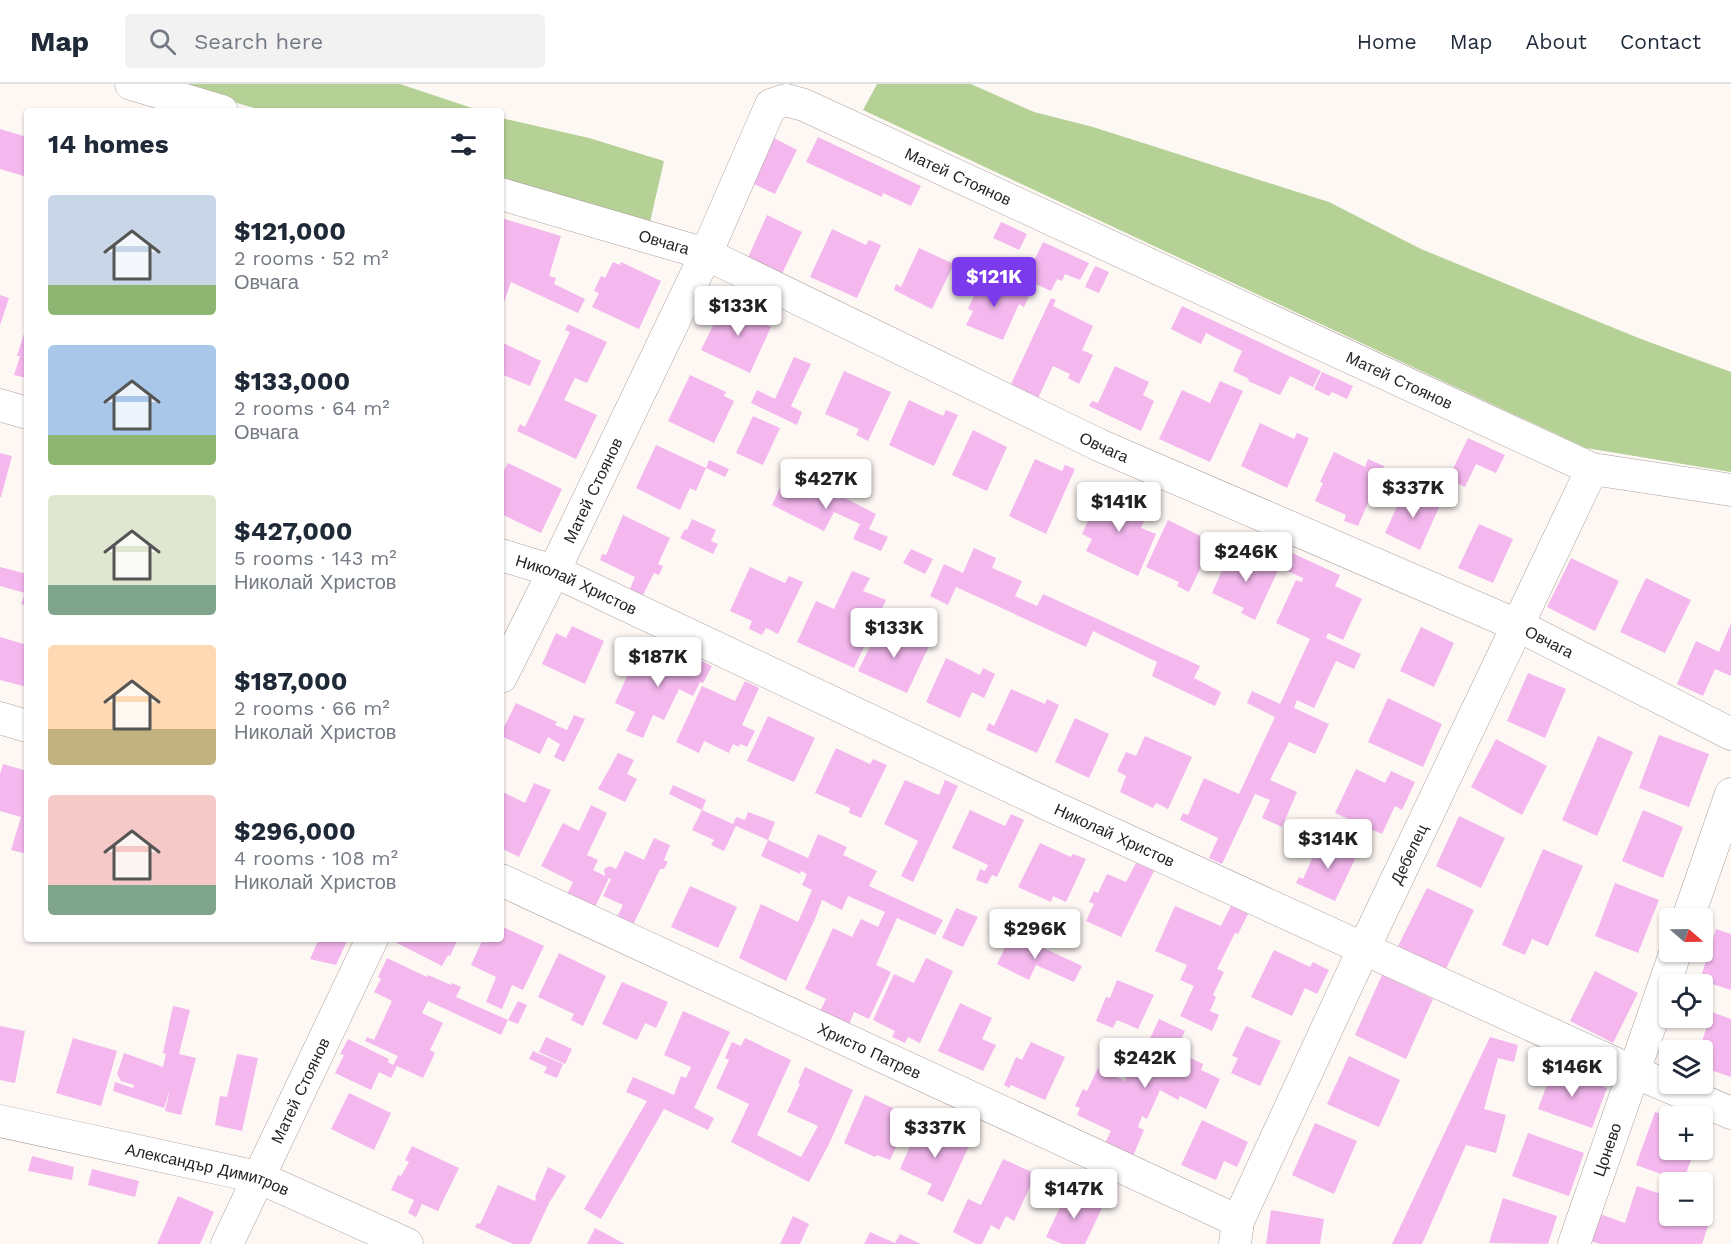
<!DOCTYPE html>
<html lang="en">
<head>
<meta charset="utf-8">
<style>
	body { margin:0; font-family:"Work Sans",sans-serif; background:#f2f2f3; color:#1f2937; height:100vh; display:flex; flex-direction:column; font-size:22px; white-space:nowrap }
	* { box-sizing:border-box; margin:0 }
	p { font-size:20px; color:#747a83 }
	.icon { flex:none; width:33px; height:33px; fill:none; stroke:currentColor; stroke-width:2; stroke-linecap:round; stroke-linejoin:round }
	.map { position:relative; flex:1; overflow:hidden }
	.drawer { position:absolute; left:24px; top:24px; width:480px; height:834px; display:flex; flex-direction:column; background:#fff; border-radius:6px; box-shadow:0 2px 4px #0004 }
	.drawer>* { flex:none }
	.needle { width:39px; rotate:110deg }
	.tools { position:absolute; left:1659px; top:824px; display:grid; gap:12px }
	.tools a { display:grid; place-items:center; width:54px; height:54px; border-radius:6px; background:#fff; box-shadow:0 2px 4px #0004; font-size:30px }
	.price { position:absolute; translate:-50% -51px; padding:0 14px; border-radius:6px; background:#fff; color:#222; font-size:20px; line-height:39px; filter:drop-shadow(0 2px 3px #0008) }
	.price::after { content:''; position:absolute; left:50%; top:36px; width:18px; height:14px; margin-left:-9px; background:inherit; clip-path:polygon(0 0,100% 0,50% 100%) }
	.price.on { background:#7c3aed; color:#fff }
	ul { padding:0; list-style:none }
	li { display:flex; align-items:center; gap:18px; height:150px; padding:0 24px }
	li span { display:grid; place-items:center; flex:none; width:168px; height:120px; border-radius:6px; color:#555 }
	li>.icon { margin-inline-start:auto }
	span .icon { width:72px; height:72px; fill:#fffc; stroke-width:1 }
	li b { font-size:26px }
	h2 { display:flex; justify-content:space-between; align-items:center; height:72px; padding:0 24px; font-size:26px }
	header { display:flex; align-items:center; gap:36px; box-sizing:border-box; height:84px; padding:0 30px; background:#fff; border-bottom:2px solid #e0e1e3 }
	header strong { font-size:28px }
	nav { display:flex; gap:33px; margin-inline-start:auto; font-size:21px }
	.search { width:420px; height:54px; background:#f2f2f3; display:flex; align-items:center; gap:15px; box-sizing:border-box; padding:0 21px; border-radius:6px; color:#747a83; font-size:22px }
	.map>svg:first-child { display:block }
	.green { fill:#b5d196 }
	.building { fill:#f4b8ee }
	.lines { fill:none; stroke-linecap:round; stroke-linejoin:round }
	.street-casing { stroke:#aca29e; stroke-width:33 }
	.street { stroke:#fff; stroke-width:32 }
	.labels { text-anchor:middle; stroke-width:5; stroke-linejoin:round; paint-order:stroke }
	.street-label { font-size:16px; fill:#231f1e; stroke:#fef8f5 }
</style>
</head>
<body>
<header>
<strong>Map</strong>
<div class="search"><svg class="icon" aria-label="search" viewBox="0 0 24 24"><circle cx="10" cy="10" r="6"/><path d="M15 15l6 6"/></svg>Search here</div>
<nav><a>Home</a><a>Map</a><a>About</a><a>Contact</a></nav>
</header>
<div class="map">
<svg width="1731" height="1160" viewBox="0 0 1731 1160">
	<rect width="100%" height="100%" fill="#fef8f5"/>
	<g class="green">
		<polygon points="171,0 400,0 481,27 265,27"/>
		<polygon points="877,0 971,0 1034,28 1093,43 1329,118 1421,165 1641,255 1731,288 1731,388 1586,364 863,26"/>
		<polygon points="501,34 589,54 664,77 650,138 501,95"/>
	</g>
	<g class="building">
		<polygon points="0,45 27,53 27,93 0,85"/>
		<polygon points="818,53 921,102 911,122 883,109 882,113 806,78"/>
		<polygon points="774,54 797,66 775,110 752,99"/>
		<polygon points="767,131 802,148 780,194 746,178"/>
		<polygon points="501,134 561,152 549,192 556,194 554,200 585,215 578,229 511,198 501,227"/>
		<polygon points="1001,138 1027,150 1019,166 993,154"/>
		<polygon points="832,145 866,161 869,156 881,161 857,214 810,193"/>
		<polygon points="1043,158 1089,179 1080,196 1065,190 1062,197 1057,195 1051,207 1025,195"/>
		<polygon points="919,164 954,180 932,225 894,206 896,200 901,203"/>
		<polygon points="613,178 620,181 621,178 661,197 639,245 592,223 599,209 594,207 601,192 605,194"/>
		<polygon points="1095,182 1109,188 1099,209 1085,203"/>
		<polygon points="983,192 1029,213 1024,223 1019,220 1003,256 966,241 973,227 968,225"/>
		<polygon points="0,211 9,214 0,241"/>
		<polygon points="1051,214 1056,216 1053,222 1093,242 1082,266 1093,271 1079,300 1068,294 1070,290 1053,282 1038,314 1011,300"/>
		<polygon points="749,217 764,223 757,237 771,243 750,289 701,266 723,221 743,230"/>
		<polygon points="1182,222 1321,287 1313,303 1290,292 1280,311 1248,297 1249,295 1233,287 1242,267 1206,249 1201,260 1171,245"/>
		<polygon points="27,240 27,294 14,291 20,272 17,272"/>
		<polygon points="568,240 607,258 587,299 575,294 564,316 597,331 576,375 517,347 520,340 525,343 548,295 570,248 565,246"/>
		<polygon points="501,258 541,277 530,302 501,290"/>
		<polygon points="794,273 811,280 791,322 802,328 797,341 751,319 757,306 775,315"/>
		<polygon points="1115,282 1149,298 1143,311 1154,317 1141,347 1089,322 1092,317 1098,319"/>
		<polygon points="844,287 891,308 868,357 856,351 859,345 825,330"/>
		<polygon points="1322,288 1353,302 1347,315 1332,308 1329,312 1314,305"/>
		<polygon points="690,291 726,308 724,312 734,317 714,359 668,337"/>
		<polygon points="1220,297 1243,307 1210,378 1159,355 1182,306 1210,319"/>
		<polygon points="909,316 943,332 946,326 958,331 934,382 889,361"/>
		<polygon points="753,332 780,344 763,381 736,369"/>
		<polygon points="1260,339 1294,355 1297,349 1309,354 1287,404 1241,382"/>
		<polygon points="973,346 1007,363 987,407 952,391"/>
		<polygon points="1468,354 1505,371 1496,389 1476,380 1465,403 1448,395"/>
		<polygon points="656,361 706,384 696,407 690,404 680,426 636,404"/>
		<polygon points="1334,368 1365,383 1368,375 1384,382 1358,442 1344,437 1346,431 1315,417 1323,399 1320,398"/>
		<polygon points="0,369 12,372 1,413 0,413"/>
		<polygon points="1035,375 1062,387 1065,381 1075,385 1046,450 1009,432"/>
		<polygon points="709,376 729,385 725,393 706,384"/>
		<polygon points="508,379 562,405 541,449 501,430 501,392"/>
		<polygon points="789,392 840,415 841,412 876,430 869,445 888,453 881,467 853,455 860,440 834,428 824,447 772,421 780,404 783,405"/>
		<polygon points="1405,405 1440,421 1420,466 1385,449"/>
		<polygon points="1103,406 1136,422 1138,417 1151,423 1141,444 1156,450 1138,492 1086,467 1092,455 1082,450"/>
		<polygon points="623,431 670,454 658,480 663,482 659,491 654,489 643,511 630,505 635,493 600,476 602,470 606,471"/>
		<polygon points="692,435 716,446 711,457 718,460 713,470 680,454 685,445 687,446"/>
		<polygon points="1168,436 1213,458 1189,508 1177,502 1179,498 1146,483"/>
		<polygon points="1479,440 1513,455 1493,499 1458,484"/>
		<polygon points="974,464 996,474 992,484 1022,497 1015,512 1037,522 1043,510 1200,582 1194,594 1221,608 1215,622 1152,592 1157,578 1093,547 1086,563 956,503 948,521 930,512 944,480 963,489"/>
		<polygon points="911,465 933,475 925,490 903,479"/>
		<polygon points="1231,466 1265,481 1267,476 1280,482 1255,536 1241,529 1244,524 1212,509"/>
		<polygon points="1292,469 1340,491 1335,502 1362,515 1343,556 1328,549 1326,554 1361,570 1354,585 1336,577 1314,624 1297,616 1294,624 1329,640 1315,670 1289,658 1270,696 1297,708 1282,743 1262,734 1270,716 1255,710 1222,780 1209,774 1218,754 1180,736 1183,729 1188,731 1204,694 1239,710 1275,633 1247,619 1252,607 1280,620 1310,555 1276,539 1296,496 1302,498 1303,494 1285,486"/>
		<polygon points="1571,474 1619,497 1595,547 1547,523"/>
		<polygon points="0,483 27,490 27,522 21,520 25,509 0,502"/>
		<polygon points="750,483 785,499 789,492 803,498 778,550 766,544 762,551 749,545 752,537 730,527"/>
		<polygon points="852,487 870,494 863,507 886,516 854,584 797,558 816,517 834,525"/>
		<polygon points="1646,494 1691,516 1665,569 1620,548"/>
		<polygon points="1731,539 1731,592 1715,585 1703,612 1677,600 1696,557 1719,568"/>
		<polygon points="881,540 929,562 907,609 858,587"/>
		<polygon points="572,542 604,557 585,600 542,580 556,549 566,554"/>
		<polygon points="1421,543 1454,559 1434,603 1400,587"/>
		<polygon points="0,553 27,561 27,603 0,596"/>
		<polygon points="679,566 712,582 703,599 700,598 693,612 679,605 664,636 653,631 643,654 626,647 635,628 615,619 634,577 631,576 634,570 669,586"/>
		<polygon points="946,574 980,591 983,584 995,590 984,614 972,608 960,634 926,618"/>
		<polygon points="1528,589 1566,605 1545,654 1507,637"/>
		<polygon points="745,597 759,604 742,641 755,647 747,663 740,660 739,663 733,660 729,669 704,657 699,669 676,658 702,602 735,617"/>
		<polygon points="1011,605 1045,620 1047,615 1059,621 1037,669 986,646 989,639 994,642"/>
		<polygon points="1388,614 1442,640 1423,683 1368,658"/>
		<polygon points="516,619 557,638 555,641 567,646 574,631 585,635 564,678 554,673 560,660 548,653 540,670 501,652 501,649"/>
		<polygon points="768,632 815,654 794,698 747,677"/>
		<polygon points="1075,634 1109,650 1089,694 1055,678"/>
		<polygon points="1659,651 1709,670 1689,723 1639,704"/>
		<polygon points="1145,652 1192,673 1168,725 1156,719 1153,724 1120,708 1126,692 1117,687 1126,668 1136,672"/>
		<polygon points="1598,652 1633,668 1597,752 1562,736"/>
		<polygon points="1496,655 1547,682 1522,731 1471,703"/>
		<polygon points="836,664 870,680 873,675 887,681 861,734 849,729 850,724 815,709"/>
		<polygon points="618,669 634,676 627,690 637,695 625,718 598,705"/>
		<polygon points="3,680 27,687 27,770 11,766 21,733 0,727 0,690"/>
		<polygon points="1356,685 1385,699 1391,687 1415,698 1402,726 1395,722 1382,750 1335,729"/>
		<polygon points="905,696 939,711 945,696 958,702 913,798 901,792 918,757 884,740"/>
		<polygon points="534,699 551,706 519,773 501,764 501,707 525,719"/>
		<polygon points="673,701 706,716 702,726 669,710"/>
		<polygon points="591,721 607,729 587,771 598,776 593,786 605,792 604,785 610,782 616,785 625,767 644,776 654,754 670,761 664,776 668,778 664,785 660,785 633,841 617,833 623,821 603,812 611,795 609,794 595,823 567,810 573,798 541,782 563,739 579,747"/>
		<polygon points="702,726 733,740 736,733 745,736 748,728 775,738 768,756 736,742 724,767 711,761 714,756 692,746"/>
		<polygon points="970,726 1005,742 1011,730 1024,736 997,793 992,791 987,800 976,796 980,785 985,787 988,781 952,764"/>
		<polygon points="1643,726 1683,743 1663,794 1622,777"/>
		<polygon points="1459,732 1505,754 1481,804 1436,782"/>
		<polygon points="818,750 847,763 843,771 877,787 869,802 943,836 935,851 897,834 876,881 891,888 869,935 854,928 849,941 820,927 826,915 805,905 833,844 852,853 861,835 878,843 885,828 848,812 842,826 822,816 815,835 786,897 739,874 761,820 798,838 812,806 802,801 807,790 801,787 800,790 761,772 768,756 808,774"/>
		<polygon points="1321,755 1357,771 1335,817 1296,799 1299,793 1303,795"/>
		<polygon points="1040,759 1071,773 1073,770 1086,775 1066,818 1053,812 1051,818 1018,803"/>
		<polygon points="1543,765 1583,782 1548,862 1532,855 1525,871 1502,861"/>
		<polygon points="1136,779 1154,787 1121,853 1086,837 1094,820 1089,818 1094,807 1098,809 1107,790 1126,798"/>
		<polygon points="1615,799 1659,816 1638,869 1595,852"/>
		<polygon points="690,802 737,823 718,864 671,843"/>
		<polygon points="1427,804 1474,826 1446,885 1398,862"/>
		<polygon points="1175,822 1221,842 1231,822 1248,830 1238,850 1235,849 1217,885 1224,888 1213,911 1216,913 1210,927 1219,931 1212,947 1180,932 1194,902 1180,896 1187,881 1155,867"/>
		<polygon points="956,824 978,833 963,863 942,854"/>
		<polygon points="501,842 544,862 523,906 512,901 502,925 486,918 496,893 471,881 483,855 488,858 490,855 501,855"/>
		<polygon points="1716,845 1731,850 1731,906 1700,896"/>
		<polygon points="1012,849 1082,882 1074,898 1036,881 1029,896 997,880"/>
		<polygon points="319,855 348,855 336,881 310,875"/>
		<polygon points="396,855 458,855 450,872 448,871 442,882 395,858"/>
		<polygon points="1274,866 1310,883 1313,878 1329,886 1317,910 1305,904 1292,932 1251,913"/>
		<polygon points="559,869 606,892 583,942 571,936 574,930 538,913"/>
		<polygon points="387,874 427,893 428,891 451,901 452,899 461,903 456,913 508,936 501,951 428,917 422,929 443,939 430,966 435,969 423,994 397,982 391,994 379,988 371,1006 335,989 344,971 340,970 348,955 389,975 388,978 393,981 398,972 365,957 367,953 374,956 392,917 374,908 381,895 378,893"/>
		<polygon points="926,874 953,887 920,959 908,953 905,959 892,953 895,947 873,936 894,890 914,899"/>
		<polygon points="1595,887 1638,909 1613,959 1570,937"/>
		<polygon points="1382,891 1433,915 1406,975 1355,951"/>
		<polygon points="1117,896 1154,911 1138,945 1117,936 1113,944 1096,937 1106,913 1110,914"/>
		<polygon points="622,898 668,918 656,944 645,939 637,956 602,940"/>
		<polygon points="518,917 527,921 518,940 508,936"/>
		<polygon points="960,919 992,934 982,955 996,961 983,987 938,967"/>
		<polygon points="173,922 190,926 179,970 196,974 181,1031 165,1027 170,1005 164,1024 113,1007 115,998 133,1004 134,1001 121,997 117,990 124,969 163,983 166,970 163,969"/>
		<polygon points="683,927 730,948 694,1024 714,1034 708,1046 664,1025 601,1135 584,1125 647,1017 626,1008 633,993 674,1011 681,992 686,994 691,983 664,971"/>
		<polygon points="1712,928 1731,935 1731,993 1702,983 1702,966 1699,966"/>
		<polygon points="1159,935 1185,947 1176,967 1203,980 1201,986 1220,995 1206,1025 1180,1012 1178,1016 1160,1006 1147,1035 1142,1032 1138,1043 1144,1046 1133,1072 1105,1059 1111,1047 1077,1031 1080,1024 1075,1022 1083,1005 1087,1007 1098,984 1125,997 1128,990 1133,992"/>
		<polygon points="0,942 25,947 15,999 0,996"/>
		<polygon points="1246,942 1281,957 1260,1002 1231,989 1238,974 1232,972"/>
		<polygon points="546,953 572,965 565,980 539,968"/>
		<polygon points="1490,953 1518,961 1514,978 1498,974 1484,1025 1506,1031 1496,1069 1466,1061 1422,1160 1392,1160"/>
		<polygon points="73,954 117,967 101,1022 56,1009"/>
		<polygon points="745,954 791,976 757,1051 801,1073 818,1042 787,1028 800,1000 798,999 805,983 853,1006 829,1060 809,1098 731,1058 749,1020 716,1004 729,976 725,974 732,958 741,962"/>
		<polygon points="1031,958 1065,973 1045,1016 1011,1001 1009,1004 1004,1001 1016,973 1022,976"/>
		<polygon points="533,967 563,980 557,994 544,989 547,983 529,975"/>
		<polygon points="237,970 258,974 242,1047 215,1041 220,1012 227,1013"/>
		<polygon points="1349,972 1400,996 1379,1043 1327,1020"/>
		<polygon points="1553,984 1607,1004 1592,1044 1538,1025"/>
		<polygon points="349,1009 391,1029 374,1066 331,1045"/>
		<polygon points="865,1011 910,1032 890,1076 877,1071 875,1073 844,1059"/>
		<polygon points="1655,1028 1670,1033 1670,1065 1695,1065 1683,1098 1636,1081"/>
		<polygon points="1202,1036 1248,1058 1237,1083 1224,1077 1216,1096 1181,1081"/>
		<polygon points="921,1037 970,1060 943,1118 927,1110 932,1100 900,1085"/>
		<polygon points="1315,1039 1357,1057 1334,1110 1292,1091"/>
		<polygon points="1528,1049 1584,1069 1569,1112 1512,1092"/>
		<polygon points="412,1062 459,1084 438,1127 422,1120 416,1133 408,1129 414,1116 391,1106 398,1091 401,1092 409,1078 405,1076"/>
		<polygon points="32,1072 74,1083 72,1096 28,1087"/>
		<polygon points="1003,1075 1036,1090 1014,1137 1006,1132 999,1146 991,1141 982,1160 976,1160 953,1148 968,1115 981,1121"/>
		<polygon points="548,1083 566,1092 549,1119 530,1160 513,1160 475,1143 477,1139 480,1140 498,1101 535,1117 536,1114 535,1113"/>
		<polygon points="92,1085 139,1097 135,1113 88,1101"/>
		<polygon points="1637,1102 1670,1113 1670,1131 1702,1131 1702,1124 1713,1127 1702,1160 1600,1160 1591,1157 1600,1130 1625,1139"/>
		<polygon points="1068,1106 1103,1122 1085,1160 1062,1160 1046,1153"/>
		<polygon points="178,1112 214,1128 200,1160 157,1160"/>
		<polygon points="1503,1114 1557,1132 1548,1160 1489,1159"/>
		<polygon points="1271,1126 1324,1135 1320,1160 1266,1160"/>
		<polygon points="793,1132 809,1140 800,1160 780,1160"/>
		<polygon points="595,1144 625,1160 587,1160"/>
		<polygon points="870,1148 895,1159 900,1150 921,1160 864,1160"/>
	</g>
	<g class="lines">
		<g class="street-casing">
			<g id="street">
				<polyline points="131,0 222,27"/>
				<path id="s1" d="M501,110L706,170L1099,361L1519,542L1731,650"/>
				<polyline points="0,321 27,329"/>
				<path id="s2" d="M501,471L554,487L1047,720L1634,988L1731,1029"/>
				<path id="s3" d="M501,593L554,487L706,170L771,21L786,16L804,21L1592,385L1731,406"/>
				<polyline points="0,634 27,642"/>
				<path id="s4" d="M501,796L1238,1137"/>
				<polyline points="1688,834 1731,710"/>
				<path id="s5" d="M0,1037L258,1093L407,1160"/>
				<path id="s6" d="M227,1160L372,855"/>
				<path id="s7" d="M1235,1160L1238,1137L1364,864L1592,385"/>
				<path id="s8" d="M1574,1160L1676,867"/>
			</g>
		</g>
		<use href="#street" class="street"/>
	</g>
	<g class="labels">
		<g class="street-label">
			<text dy="6" stroke="none"><textPath href="#s3" startOffset="837">Матей Стоянов</textPath></text>
			<text dy="6" stroke="none"><textPath href="#s1" startOffset="170">Овчага</textPath></text>
			<text dy="6" stroke="none"><textPath href="#s3" startOffset="1323">Матей Стоянов</textPath></text>
			<text dy="6" stroke="none"><textPath href="#s1" startOffset="656">Овчага</textPath></text>
			<text dy="6" stroke="none"><textPath href="#s3" startOffset="208">Матей Стоянов</textPath></text>
			<text dy="6" stroke="none"><textPath href="#s2" startOffset="81">Николай Христов</textPath></text>
			<text dy="6" stroke="none"><textPath href="#s1" startOffset="1142">Овчага</textPath></text>
			<text dy="6" stroke="none"><textPath href="#s2" startOffset="675">Николай Христов</textPath></text>
			<text dy="6" stroke="none"><textPath href="#s7" startOffset="428">Дебелец</textPath></text>
			<text dy="6" stroke="none"><textPath href="#s4" startOffset="406">Христо Патрев</textPath></text>
			<text dy="6" stroke="none"><textPath href="#s6" startOffset="170">Матей Стоянов</textPath></text>
			<text dy="6" stroke="none"><textPath href="#s8" startOffset="100">Цонево</textPath></text>
			<text dy="6" stroke="none"><textPath href="#s5" startOffset="213">Александър Димитров</textPath></text>
		</g>
	</g>
</svg>
<div class="tools">
<a><svg class="needle" viewBox="-14 -14 28 28"><path d="M0-13l5 13h-10z" fill="#e53935"/><path d="M0 13l5-13h-10z" fill="#747a83"/></svg></a>
<a><svg class="icon" aria-label="locate" viewBox="0 0 24 24"><circle cx="12" cy="12" r="6"/><path d="M12 2v4M12 18v4M2 12h4M18 12h4"/></svg></a>
<a><svg class="icon" aria-label="layers" viewBox="0 0 24 24"><path d="M12 4l9 5-9 5-9-5zM3 14l9 5 9-5"/></svg></a>
<a>+</a>
<a>−</a>
</div>
<b class="price on" style="left:994px;top:224px">$121K</b>
<b class="price" style="left:738px;top:253px">$133K</b>
<b class="price" style="left:826px;top:426px">$427K</b>
<b class="price" style="left:1413px;top:435px">$337K</b>
<b class="price" style="left:1119px;top:449px">$141K</b>
<b class="price" style="left:1246px;top:499px">$246K</b>
<b class="price" style="left:894px;top:575px">$133K</b>
<b class="price" style="left:658px;top:604px">$187K</b>
<b class="price" style="left:1328px;top:786px">$314K</b>
<b class="price" style="left:1035px;top:876px">$296K</b>
<b class="price" style="left:1145px;top:1005px">$242K</b>
<b class="price" style="left:1572px;top:1014px">$146K</b>
<b class="price" style="left:935px;top:1075px">$337K</b>
<b class="price" style="left:1074px;top:1136px">$147K</b>
<section class="drawer">
<h2>14 homes<svg class="icon" aria-label="filters" viewBox="0 0 24 24"><path d="M4 7h16M4 17h16"/><circle cx="9" cy="7" r="2"/><circle cx="15" cy="17" r="2"/></svg></h2>
<ul>
<li><span style="background:linear-gradient(#c9d6e8 75%,#8fb573 0)"><svg class="icon" aria-label="home" viewBox="0 0 24 24"><path d="M3 11l9-7 9 7M6 9v11h12V9"/></svg></span><div><b>$121,000</b><p>2 rooms · 52 m²</p><p>Овчага</p></div></li>
<li><span style="background:linear-gradient(#a9c7e8 75%,#8fb573 0)"><svg class="icon" aria-label="home" viewBox="0 0 24 24"><path d="M3 11l9-7 9 7M6 9v11h12V9"/></svg></span><div><b>$133,000</b><p>2 rooms · 64 m²</p><p>Овчага</p></div></li>
<li><span style="background:linear-gradient(#dfe7d0 75%,#7fa58c 0)"><svg class="icon" aria-label="home" viewBox="0 0 24 24"><path d="M3 11l9-7 9 7M6 9v11h12V9"/></svg></span><div><b>$427,000</b><p>5 rooms · 143 m²</p><p>Николай Христов</p></div></li>
<li><span style="background:linear-gradient(#ffd9b3 70%,#c2b280 0)"><svg class="icon" aria-label="home" viewBox="0 0 24 24"><path d="M3 11l9-7 9 7M6 9v11h12V9"/></svg></span><div><b>$187,000</b><p>2 rooms · 66 m²</p><p>Николай Христов</p></div></li>
<li><span style="background:linear-gradient(#f6c9c9 75%,#7fa58c 0)"><svg class="icon" aria-label="home" viewBox="0 0 24 24"><path d="M3 11l9-7 9 7M6 9v11h12V9"/></svg></span><div><b>$296,000</b><p>4 rooms · 108 m²</p><p>Николай Христов</p></div></li>
</ul>
</section>
</div>
</body>
</html>
